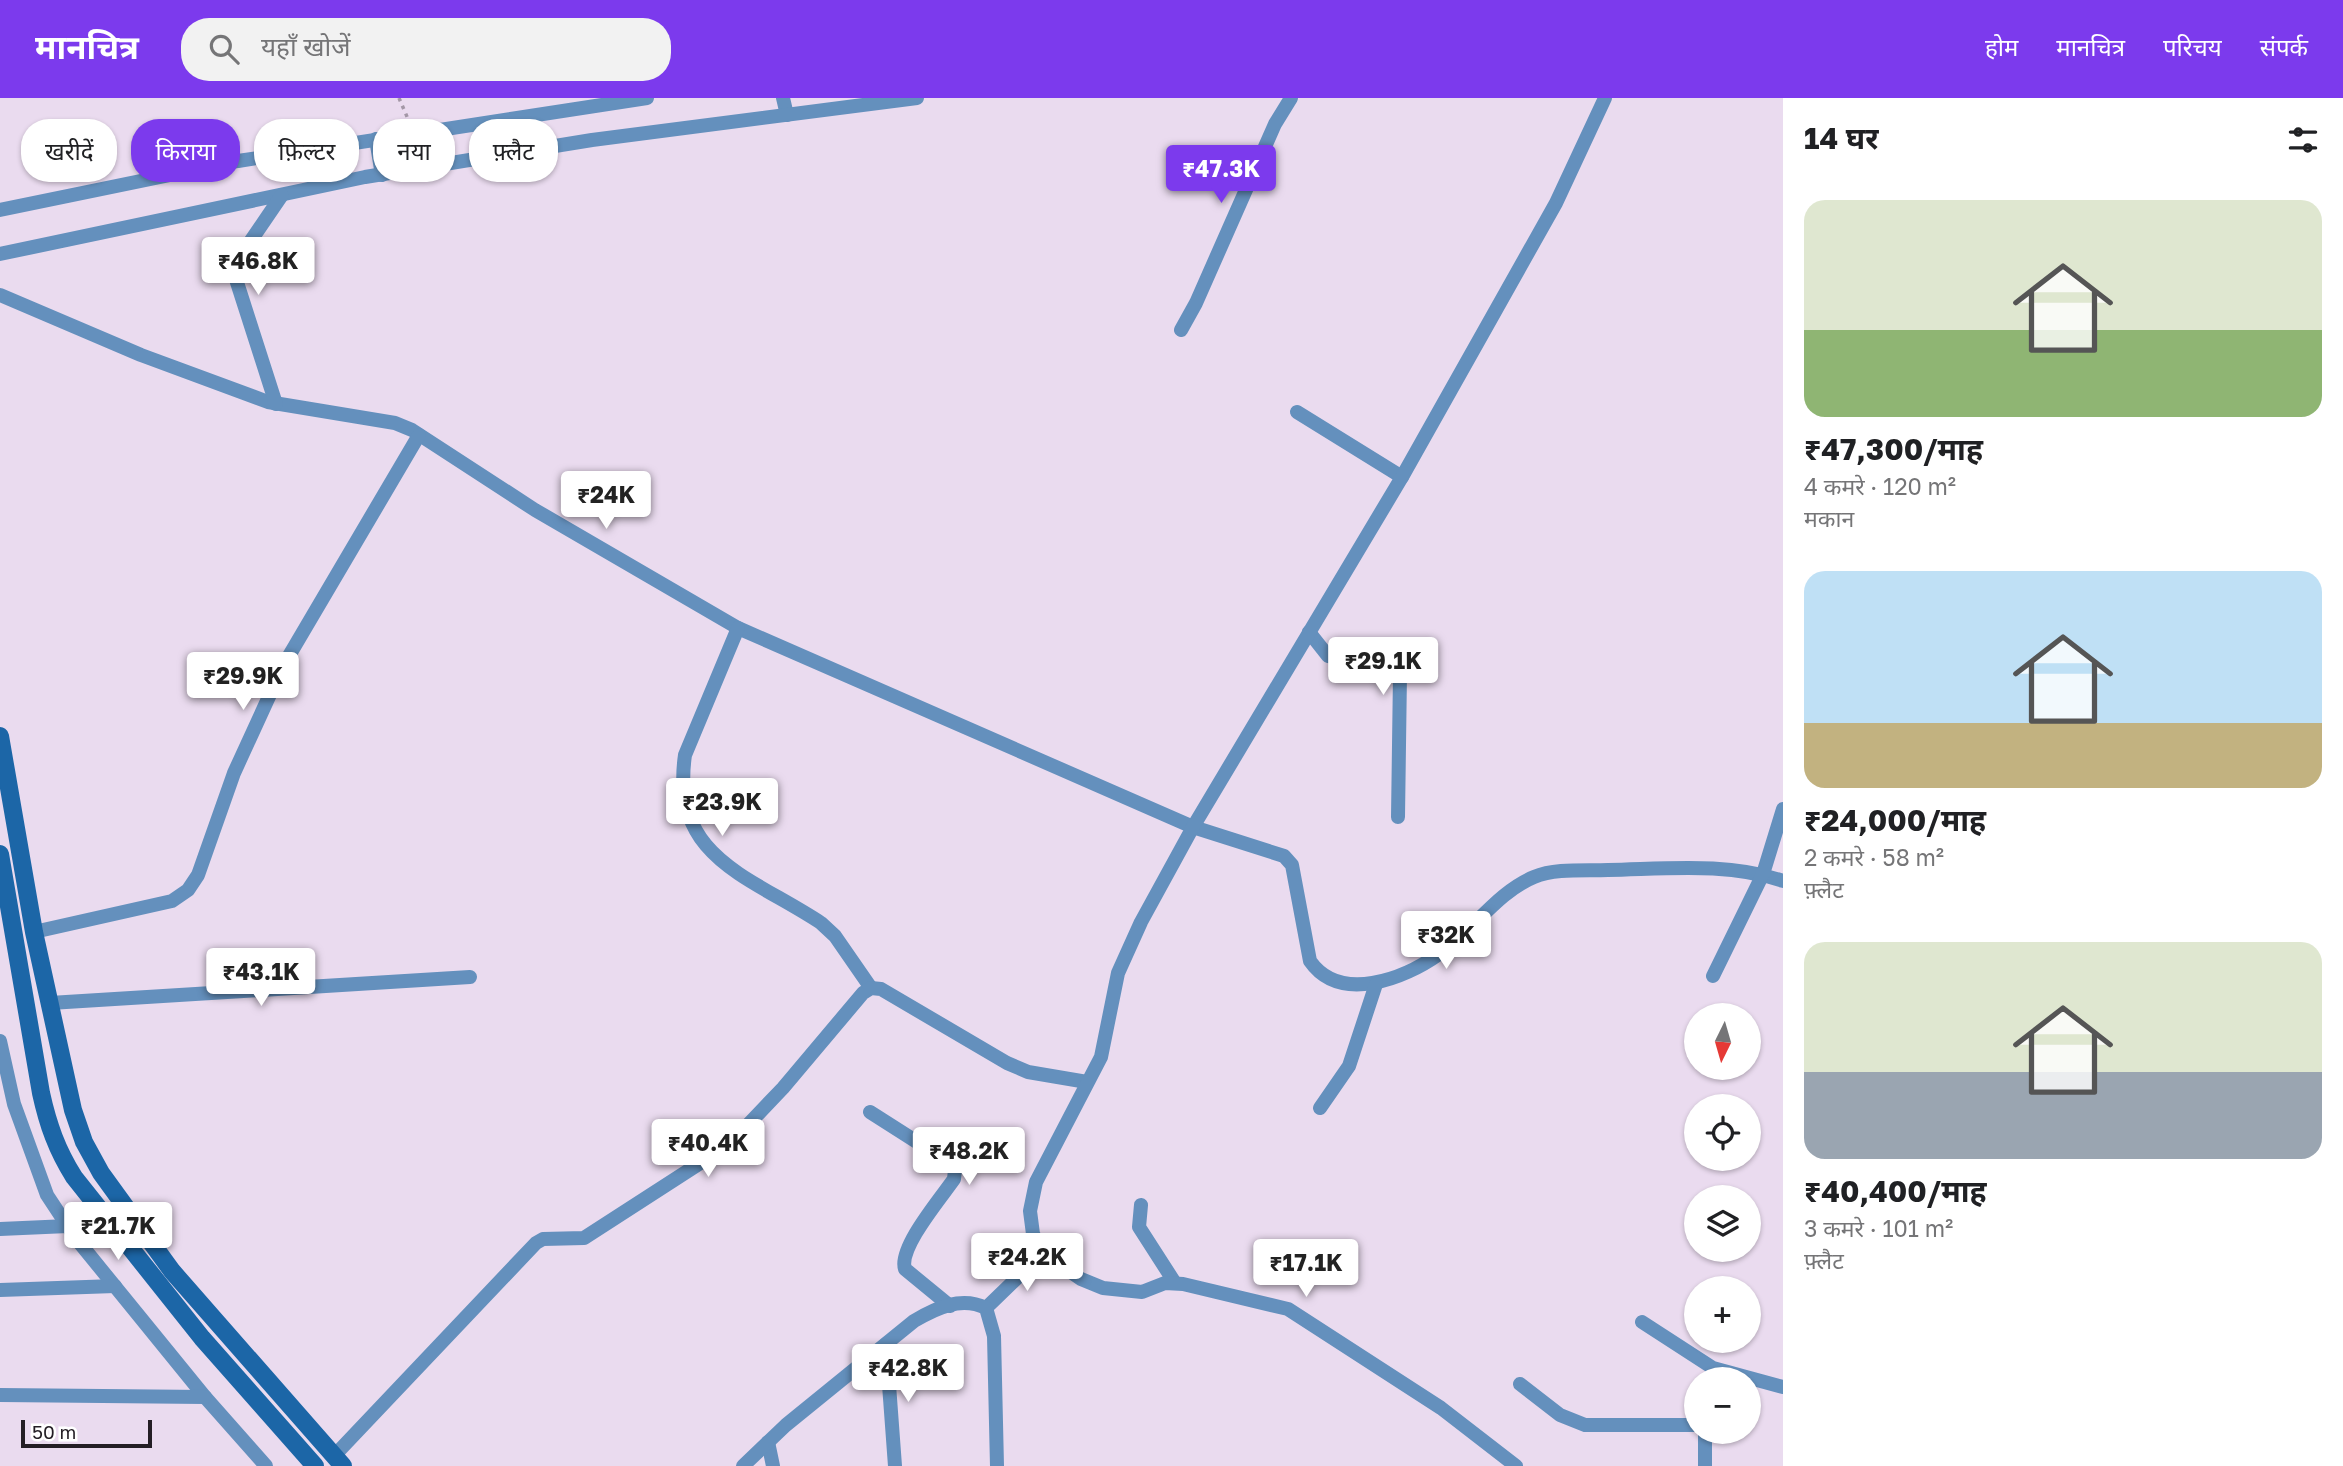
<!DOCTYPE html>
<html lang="hi">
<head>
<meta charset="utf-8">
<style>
	body { margin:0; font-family:"Golos Text","Noto Sans Devanagari",sans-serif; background:#f2f2f2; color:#202124; height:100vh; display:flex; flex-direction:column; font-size:26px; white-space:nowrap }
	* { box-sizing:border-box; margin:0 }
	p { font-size:23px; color:#757577 }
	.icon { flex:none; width:38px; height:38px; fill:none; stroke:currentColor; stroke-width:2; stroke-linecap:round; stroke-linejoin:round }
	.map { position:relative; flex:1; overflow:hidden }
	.details { display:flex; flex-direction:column; background:#fff; width:560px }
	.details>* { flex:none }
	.hud { position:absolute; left:21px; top:21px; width:665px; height:63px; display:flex; gap:14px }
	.needle { width:46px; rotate:185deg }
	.tools { position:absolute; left:1684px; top:905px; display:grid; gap:14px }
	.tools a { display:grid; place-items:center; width:77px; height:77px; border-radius:50%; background:#fff; box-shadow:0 2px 5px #0004; font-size:35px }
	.scale { position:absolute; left:21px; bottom:18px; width:131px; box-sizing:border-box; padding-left:7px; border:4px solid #241e25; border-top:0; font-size:19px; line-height:24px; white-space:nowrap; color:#241e25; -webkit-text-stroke:5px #fff; paint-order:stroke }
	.price { position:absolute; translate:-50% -60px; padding:0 16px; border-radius:7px; background:#fff; color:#222; font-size:23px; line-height:46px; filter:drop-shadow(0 2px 4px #0008) }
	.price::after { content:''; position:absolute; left:50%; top:42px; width:21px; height:16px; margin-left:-10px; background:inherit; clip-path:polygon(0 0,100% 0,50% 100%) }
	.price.current { background:#7c3aed; color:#fff }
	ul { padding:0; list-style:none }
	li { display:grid; align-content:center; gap:14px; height:371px; padding:0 21px }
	li span { display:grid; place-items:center; height:217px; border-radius:21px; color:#555 }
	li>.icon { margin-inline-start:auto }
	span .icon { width:126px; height:126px; fill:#fffc; stroke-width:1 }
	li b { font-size:30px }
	h2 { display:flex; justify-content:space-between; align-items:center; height:84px; padding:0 21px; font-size:30px }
	.pill { padding:0 24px; border-radius:28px; background:#fff; box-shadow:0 2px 5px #0004; font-size:24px; line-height:63px }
	.pill.current { background:#7c3aed; color:#fff }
	header { display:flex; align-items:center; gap:42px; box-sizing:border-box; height:98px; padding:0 35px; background:#7c3aed; color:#fff }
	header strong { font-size:33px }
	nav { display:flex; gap:38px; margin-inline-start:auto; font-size:24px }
	.search { width:490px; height:63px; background:#f2f2f2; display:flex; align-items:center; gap:18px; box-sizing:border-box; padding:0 24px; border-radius:28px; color:#757577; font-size:26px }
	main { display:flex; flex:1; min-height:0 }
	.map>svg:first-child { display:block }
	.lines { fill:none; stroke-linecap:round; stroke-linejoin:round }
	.path { stroke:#a397a6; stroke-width:3.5; stroke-dasharray:3.5 5; stroke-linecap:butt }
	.street { stroke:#6490bd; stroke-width:14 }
	.secondary { stroke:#1c66a7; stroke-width:18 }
</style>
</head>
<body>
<header>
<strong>मानचित्र</strong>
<div class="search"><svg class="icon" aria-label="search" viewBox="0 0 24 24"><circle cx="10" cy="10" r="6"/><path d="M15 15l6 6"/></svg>यहाँ खोजें</div>
<nav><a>होम</a><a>मानचित्र</a><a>परिचय</a><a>संपर्क</a></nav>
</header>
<main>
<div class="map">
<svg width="1783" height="1368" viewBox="0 0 1783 1368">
	<rect width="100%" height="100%" fill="#eadbef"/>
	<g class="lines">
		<polyline class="path" points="399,0 408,21"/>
		<g class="street">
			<polyline points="783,0 787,17"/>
			<polyline points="376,41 382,77"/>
			<polyline points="0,112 238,63 647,0"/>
			<polyline points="0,156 365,79 592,42 917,0"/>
			<path d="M0,197L141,257L268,304L395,325L412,332L535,412L738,530L1193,729L1284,758L1292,767L1310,863C1340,906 1404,881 1439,856C1472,834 1497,794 1534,779C1556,770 1585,773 1608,772C1666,771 1728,764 1783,783"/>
			<polyline points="1181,232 1196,205 1275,26 1291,0"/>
			<polyline points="276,306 234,175 237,163 282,97"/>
			<polyline points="1297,314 1402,379"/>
			<path d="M738,530L685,657C670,760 750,778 821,825L835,838L871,890"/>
			<polyline points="1309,534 1328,558 1382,565 1400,576 1398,719"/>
			<polyline points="34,834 172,803 188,792 198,777 234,675 283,568 419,337"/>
			<polyline points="1713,878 1763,776 1783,711"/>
			<polyline points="50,905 470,879"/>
			<polyline points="0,943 14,1006 47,1097 74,1138 205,1299 266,1368"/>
			<polyline points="1320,1010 1349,968 1376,886"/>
			<path d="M870,1014L950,1065L955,1072L954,1081C941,1100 898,1150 905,1171L950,1208"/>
			<polyline points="1141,1107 1139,1129 1175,1185"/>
			<polyline points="0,1131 68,1128"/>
			<polyline points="0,1192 115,1188"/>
			<polyline points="986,1210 1043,1155"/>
			<polyline points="1642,1224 1713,1270 1783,1289"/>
			<polyline points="886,1246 895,1368"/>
			<polyline points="1520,1286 1560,1317 1585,1327 1696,1327"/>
			<polyline points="0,1297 205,1299"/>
			<polyline points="768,1344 773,1368"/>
			<polyline points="334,1358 536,1145 543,1141 584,1140 711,1058 741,1034 783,990 863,895 871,890 881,891 1007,965 1028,974 1087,984"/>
			<path d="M743,1368L786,1327L914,1223C936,1210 961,1198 986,1210L994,1238L997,1368"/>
			<polyline points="1516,1368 1441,1310 1288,1211 1183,1186 1165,1185 1142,1194 1103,1190 1081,1181 1043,1155 1033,1136 1030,1113 1036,1084 1101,959 1118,875 1141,824 1193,729 1402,379 1556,105 1605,0"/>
			<polyline points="1705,1368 1705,1334"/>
		</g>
		<g class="secondary">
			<polyline points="0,638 34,834 73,1012 84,1044 101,1075 172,1173 343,1368"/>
			<path d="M0,756L41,995C48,1027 57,1052 74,1079L202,1240L315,1368"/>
		</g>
	</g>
</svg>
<div class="tools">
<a><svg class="needle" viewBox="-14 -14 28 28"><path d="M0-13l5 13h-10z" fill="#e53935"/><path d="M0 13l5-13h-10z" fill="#757577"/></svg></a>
<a><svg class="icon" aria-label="locate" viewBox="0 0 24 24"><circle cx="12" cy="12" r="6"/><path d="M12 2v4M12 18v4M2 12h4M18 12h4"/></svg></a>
<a><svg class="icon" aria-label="layers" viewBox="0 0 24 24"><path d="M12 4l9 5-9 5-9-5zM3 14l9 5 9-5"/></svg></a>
<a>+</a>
<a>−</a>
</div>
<div class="scale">50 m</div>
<b class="price current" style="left:1221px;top:107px">₹47.3K</b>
<b class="price" style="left:258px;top:199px">₹46.8K</b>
<b class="price" style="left:606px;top:433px">₹24K</b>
<b class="price" style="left:1383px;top:599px">₹29.1K</b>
<b class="price" style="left:243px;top:614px">₹29.9K</b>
<b class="price" style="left:722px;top:740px">₹23.9K</b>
<b class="price" style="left:1446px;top:873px">₹32K</b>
<b class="price" style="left:261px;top:910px">₹43.1K</b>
<b class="price" style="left:708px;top:1081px">₹40.4K</b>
<b class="price" style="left:969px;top:1089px">₹48.2K</b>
<b class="price" style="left:118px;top:1164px">₹21.7K</b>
<b class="price" style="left:1027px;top:1195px">₹24.2K</b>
<b class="price" style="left:1306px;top:1201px">₹17.1K</b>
<b class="price" style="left:908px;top:1306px">₹42.8K</b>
<div class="hud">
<a class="pill">खरीदें</a>
<a class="pill current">किराया</a>
<a class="pill">फ़िल्टर</a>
<a class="pill">नया</a>
<a class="pill">फ़्लैट</a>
</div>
</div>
<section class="details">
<h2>14 घर<svg class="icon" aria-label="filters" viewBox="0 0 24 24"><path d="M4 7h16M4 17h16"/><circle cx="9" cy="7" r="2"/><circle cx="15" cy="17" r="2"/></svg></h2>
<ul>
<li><span style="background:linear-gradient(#dfe7d0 60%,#8fb573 0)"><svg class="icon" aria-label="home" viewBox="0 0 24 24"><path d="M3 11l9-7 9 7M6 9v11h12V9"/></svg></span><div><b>₹47,300/माह</b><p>4 कमरे · 120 m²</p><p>मकान</p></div></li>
<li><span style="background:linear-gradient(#bfe0f5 70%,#c2b280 0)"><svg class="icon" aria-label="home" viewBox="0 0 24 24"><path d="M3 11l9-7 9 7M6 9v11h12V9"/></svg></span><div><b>₹24,000/माह</b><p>2 कमरे · 58 m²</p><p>फ़्लैट</p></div></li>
<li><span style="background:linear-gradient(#dfe7d0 60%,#9aa5b1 0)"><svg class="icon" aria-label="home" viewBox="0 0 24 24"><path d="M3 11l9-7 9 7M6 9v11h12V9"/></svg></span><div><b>₹40,400/माह</b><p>3 कमरे · 101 m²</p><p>फ़्लैट</p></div></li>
</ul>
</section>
</main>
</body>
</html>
